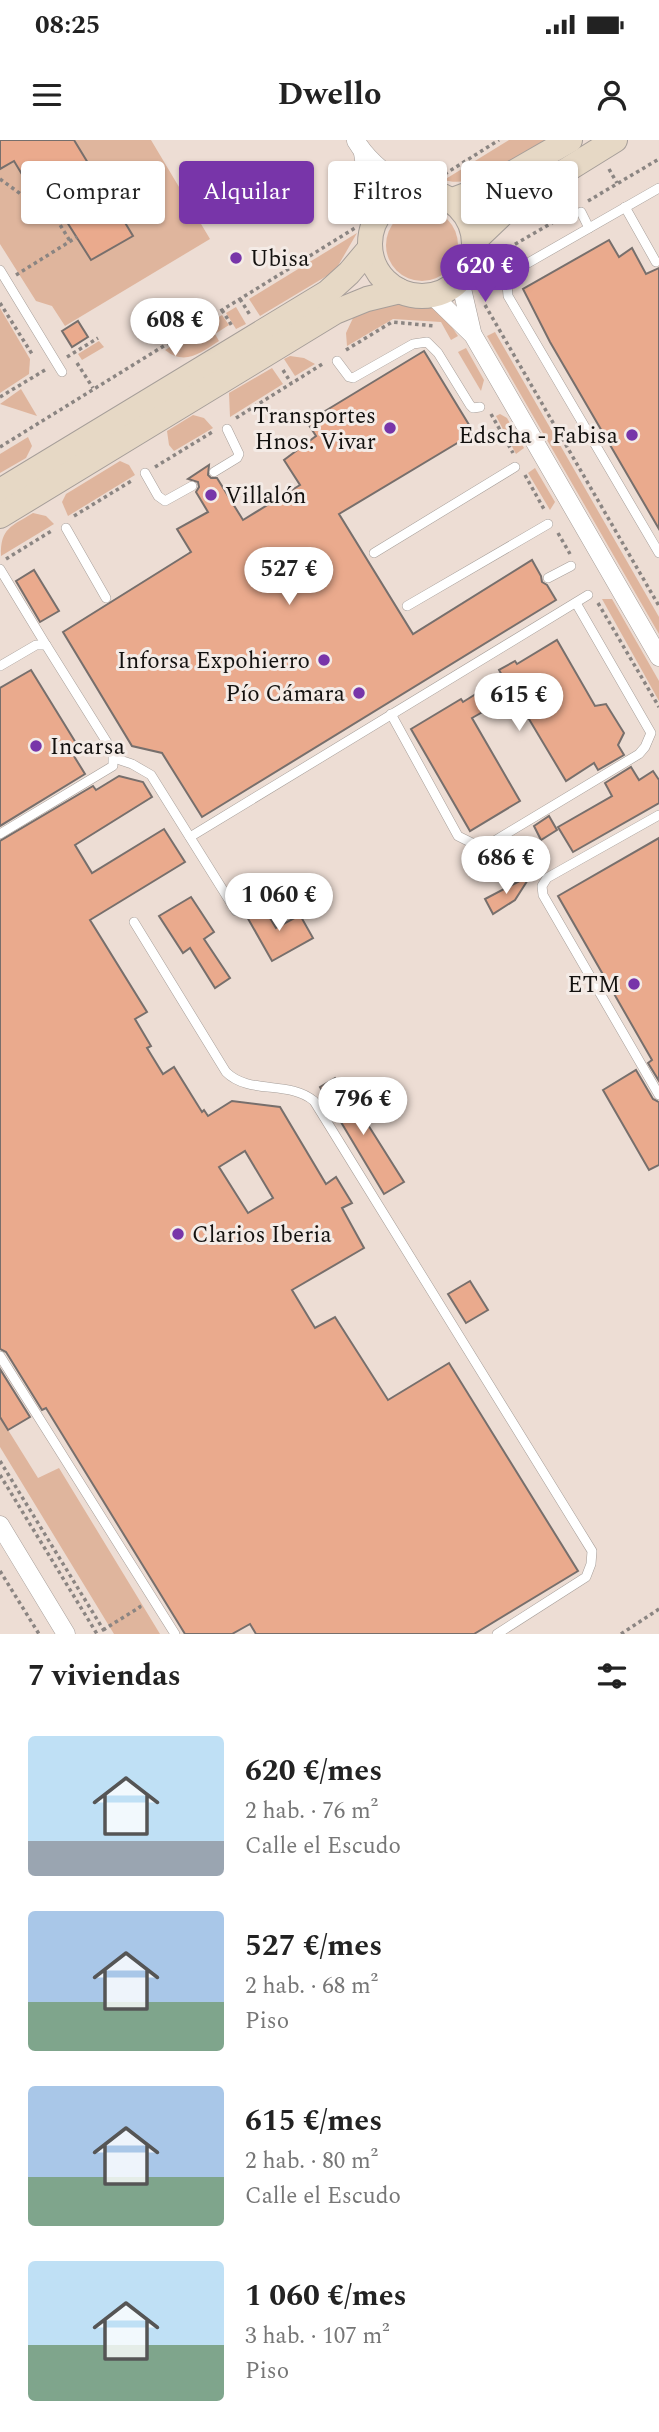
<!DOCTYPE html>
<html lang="es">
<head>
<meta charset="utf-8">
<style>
	body { margin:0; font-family:Spectral,serif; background:#f6f6f6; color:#222; height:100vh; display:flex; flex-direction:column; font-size:26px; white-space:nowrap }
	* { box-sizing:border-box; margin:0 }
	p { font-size:23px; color:#767676 }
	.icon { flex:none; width:38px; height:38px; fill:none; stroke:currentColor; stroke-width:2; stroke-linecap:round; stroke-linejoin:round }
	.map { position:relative; height:1494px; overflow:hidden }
	.details { display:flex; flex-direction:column; background:#fff; flex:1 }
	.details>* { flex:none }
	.banner { position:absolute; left:21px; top:21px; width:618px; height:63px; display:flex; gap:14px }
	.price { position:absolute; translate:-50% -60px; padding:0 16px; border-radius:24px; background:#fff; color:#222; font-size:23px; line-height:46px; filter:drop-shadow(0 2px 4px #0008) }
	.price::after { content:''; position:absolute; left:50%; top:42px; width:21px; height:16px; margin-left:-10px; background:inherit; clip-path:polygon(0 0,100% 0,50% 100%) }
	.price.active { background:#7835a9; color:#fff }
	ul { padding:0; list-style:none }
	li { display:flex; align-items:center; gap:21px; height:175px; padding:0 28px }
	li span { display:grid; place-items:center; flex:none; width:196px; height:140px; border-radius:7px; color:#555 }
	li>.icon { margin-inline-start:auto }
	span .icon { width:84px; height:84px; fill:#fffc; stroke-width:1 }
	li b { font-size:30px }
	h2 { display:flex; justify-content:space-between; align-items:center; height:84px; padding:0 28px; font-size:30px }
	.tag { padding:0 24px; border-radius:7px; background:#fff; box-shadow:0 2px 5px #0004; font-size:24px; line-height:63px }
	.tag.active { background:#7835a9; color:#fff }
	.status { display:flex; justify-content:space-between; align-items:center; height:49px; padding:0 35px; background:#fff; direction:ltr }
	.status svg { height:19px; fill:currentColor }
	header { display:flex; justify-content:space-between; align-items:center; height:91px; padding:0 28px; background:#fff; font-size:32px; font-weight:700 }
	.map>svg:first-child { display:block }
	.built { fill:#edddd4 }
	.green { fill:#dfb59d }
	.building { fill:#eaaa8d; stroke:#776f6c; stroke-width:2; fill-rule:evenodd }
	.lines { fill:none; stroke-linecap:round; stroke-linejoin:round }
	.lane-casing { stroke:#a69e99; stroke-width:10 }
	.street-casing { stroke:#a69e99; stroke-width:19 }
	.secondary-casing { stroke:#a69e99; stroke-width:26 }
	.path { stroke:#8b8582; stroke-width:3.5; stroke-dasharray:3.5 3.5; stroke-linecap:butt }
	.lane { stroke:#fff; stroke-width:9 }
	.street { stroke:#fff; stroke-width:18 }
	.secondary { stroke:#e6d8c5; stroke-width:24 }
	.poi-dot { fill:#7835a9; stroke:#f4ebe6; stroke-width:2.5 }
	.labels { text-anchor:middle; stroke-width:6; stroke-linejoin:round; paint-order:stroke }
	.poi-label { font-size:23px; fill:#13110f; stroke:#f4ebe6; text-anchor:end }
</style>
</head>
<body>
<div class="status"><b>08:25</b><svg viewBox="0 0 49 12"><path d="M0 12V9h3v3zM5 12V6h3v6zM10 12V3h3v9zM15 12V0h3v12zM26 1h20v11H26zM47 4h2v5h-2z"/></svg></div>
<header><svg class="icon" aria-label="menu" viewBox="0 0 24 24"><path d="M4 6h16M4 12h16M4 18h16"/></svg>Dwello<svg class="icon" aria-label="person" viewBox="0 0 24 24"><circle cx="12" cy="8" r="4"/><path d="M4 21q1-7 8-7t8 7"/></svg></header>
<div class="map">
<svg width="659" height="1494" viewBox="0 0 659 1494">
	<rect width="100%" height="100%" fill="#f4ebe6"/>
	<rect class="built" x="0" y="0" width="659" height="1494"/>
	<g class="green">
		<polygon points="0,0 151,0 210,99 65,186 52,166 36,161 0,104"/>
		<path d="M509,0H545C518,16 475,50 444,40Z"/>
		<circle cx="422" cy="105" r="36"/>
		<polygon points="357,93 335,131 260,176 249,159"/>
		<path d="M404,157C429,158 445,176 458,196L451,200L441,182L393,179L347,206L346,193L353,178Z"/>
		<polygon points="236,167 246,184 236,189 226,173"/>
		<polygon points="0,168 30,219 29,234 0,253"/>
		<path d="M222,175L229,185L215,194L219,201C200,213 185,226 165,210Z"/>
		<polygon points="495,192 659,477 659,494 487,196"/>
		<polygon points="99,201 104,207 82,220 78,214"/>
		<polygon points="466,208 484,240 481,251 458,212"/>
		<polygon points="290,216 304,218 315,224 295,236 284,219"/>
		<polygon points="272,228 283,244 230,277 229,253"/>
		<polygon points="21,249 37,276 0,264"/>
		<polygon points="500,274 507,278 524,308 516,314 496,276"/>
		<polygon points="193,275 204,278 213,288 174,311 169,305 167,291"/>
		<polygon points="28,297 32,306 26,318 0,333 0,314"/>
		<polygon points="120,321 129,325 135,335 68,376 62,362 66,354"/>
		<polygon points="535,328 555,362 550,370 528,333"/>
		<path d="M33,373L46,376L54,384L1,416C0,388 12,386 33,373Z"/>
		<polygon points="602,459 612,459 659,541 659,561"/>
		<polygon points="0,1277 38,1338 59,1328 160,1494 114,1494 0,1307"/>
	</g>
	<g class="building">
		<polygon points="0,0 74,0 99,41 111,33 130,65 118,71 133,96 91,120 46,49 35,56 14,21 0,29"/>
		<polygon points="609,100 619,117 632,108 646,134 659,128 659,389 550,202 523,149"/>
		<polygon points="78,181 88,197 72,207 62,191"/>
		<polygon points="424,211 474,293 339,374 413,494 532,420 541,436 542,442 547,445 556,460 202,677 162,613 132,606 63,492 191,412 177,389 208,372 196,352 199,347 198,342 188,339 209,325 208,335 211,338 217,338 243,380 300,345 284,320 316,296 307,282"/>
		<polygon points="34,430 59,471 40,482 16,441"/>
		<polygon points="557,500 595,566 606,564 624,593 618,605 624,615 598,630 594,623 566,641 514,554 472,578 520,661 470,691 411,589 461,559 463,562 503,537 499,530 515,521 517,524"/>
		<polygon points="31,530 76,603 69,608 85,634 0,686 0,548"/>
		<polygon points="631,627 639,640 653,631 659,640 659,663 573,712 558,687 612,656 605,643"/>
		<path d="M119,636L143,642L152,657L75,705L92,733L164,689L185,722L90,780L147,872L135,879L151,906L147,908L163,934L174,927L202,972L204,970L208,976L232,961L280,967L326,1044L336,1037L352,1063L342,1068L364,1108L292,1150L315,1188L335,1177L388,1260L449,1223L578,1431L474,1494H256L250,1484L232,1494H185L46,1268L42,1270L6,1212L0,1209V701L93,646L96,650ZM245,1011L273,1058L248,1073L219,1027Z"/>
		<polygon points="549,676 557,690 541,700 534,686"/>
		<polygon points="659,698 659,941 648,923 652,920 558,756"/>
		<polygon points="531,735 515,760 493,774 485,759"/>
		<polygon points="191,757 214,792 204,799 230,838 215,848 190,808 183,813 159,776"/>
		<polygon points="262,765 276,788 300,775 313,798 272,821 246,775"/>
		<polygon points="636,930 653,959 659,962 659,1025 649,1030 603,950"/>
		<polygon points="335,938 370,988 404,1042 384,1054 320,947"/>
		<polygon points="470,1141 488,1170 466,1183 448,1154"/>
		<polygon points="0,1229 30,1277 8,1290 0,1277"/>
	</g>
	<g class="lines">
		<g class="lane-casing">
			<g id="lane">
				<polyline points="659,48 514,131 507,144 508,156 659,413"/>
				<polyline points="625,67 656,122"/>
				<polyline points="581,72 589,88"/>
				<polyline points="0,130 62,232"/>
				<polyline points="337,221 349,237 353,238 413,204 427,202 438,213 470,265 473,268 480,267"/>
				<polyline points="214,332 237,318 239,314 227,289"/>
				<polyline points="145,333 158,356 165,361 192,346"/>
				<polyline points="66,388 106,458"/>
				<polyline points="374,413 515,327"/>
				<polyline points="0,429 46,505"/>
				<polyline points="548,438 571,426"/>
				<polyline points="407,466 548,384"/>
				<polyline points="0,526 36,505 46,505 113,612 113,626 0,694"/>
				<polyline points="391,574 458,696 474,704 491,703 639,614 645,607 651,593 576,463"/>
				<polyline points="114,618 132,624 151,635 236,771"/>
				<polyline points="659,675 547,738 542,746 543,755 659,955"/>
				<polyline points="190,697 588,455"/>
				<path d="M134,782L226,932C249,955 289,940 314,961L592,1411L591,1424L586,1437L497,1494"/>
				<polyline points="0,1216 175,1494"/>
			</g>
		</g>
		<g class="street-casing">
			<g id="street">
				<path d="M356,1C369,23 393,40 415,53"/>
				<polyline points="363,13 374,85"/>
				<polyline points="460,140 472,192"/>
				<polyline points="432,155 473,195 659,517"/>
				<polyline points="0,1385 66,1494"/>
			</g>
		</g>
		<g class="secondary-casing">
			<g id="secondary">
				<circle cx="422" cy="104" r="52"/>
				<polyline points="450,61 490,46 570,0"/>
				<polyline points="474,101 515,62 615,0"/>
				<polyline points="0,351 328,152 349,133 370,108"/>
				<polyline points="0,376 335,172 367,159 400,151"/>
			</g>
		</g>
		<g class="path">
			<polyline points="609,29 617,43"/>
			<polyline points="418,32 440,37 499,0"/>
			<polyline points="0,39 40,68 54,75 70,101"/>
			<polyline points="588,61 659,19"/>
			<polyline points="16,135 77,97"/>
			<polyline points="482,155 500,113 569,73"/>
			<polyline points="240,159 250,175"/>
			<polyline points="0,163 32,214"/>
			<polyline points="485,165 659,466"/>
			<polyline points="222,170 232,186"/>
			<polyline points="346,210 392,182 435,186"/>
			<polyline points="67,217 98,198"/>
			<polyline points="77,223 93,248"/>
			<polyline points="283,230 291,243"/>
			<polyline points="0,257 45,230"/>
			<polyline points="491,274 513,313"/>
			<polyline points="236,278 324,223"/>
			<polyline points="0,307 355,88 355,86"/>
			<polyline points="155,327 214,291"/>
			<polyline points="525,335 545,371"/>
			<polyline points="74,376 133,340"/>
			<polyline points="558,393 570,414"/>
			<polyline points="6,419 53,390"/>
			<polyline points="598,463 659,567"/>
			<polyline points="0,1321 106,1494"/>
			<polyline points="0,1335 97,1494"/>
			<polyline points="0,1431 39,1494"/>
			<polyline points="103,1490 140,1467 138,1464"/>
			<polyline points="621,1494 659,1469"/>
		</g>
		<use href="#lane" class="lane"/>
		<use href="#street" class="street"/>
		<use href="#secondary" class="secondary"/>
	</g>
	<g class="poi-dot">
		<circle cx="236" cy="118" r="7"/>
		<circle cx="390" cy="288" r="7"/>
		<circle cx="632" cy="295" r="7"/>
		<circle cx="211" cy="355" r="7"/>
		<circle cx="324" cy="520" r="7"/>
		<circle cx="359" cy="553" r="7"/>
		<circle cx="36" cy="606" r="7"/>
		<circle cx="634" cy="844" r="7"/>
		<circle cx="178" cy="1094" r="7"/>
	</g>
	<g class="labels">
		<g class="poi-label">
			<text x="250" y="126" text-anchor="start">Ubisa</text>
			<text x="376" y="283">Transportes<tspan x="376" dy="26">Hnos. Vivar</tspan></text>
			<text x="618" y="303">Edscha - Fabisa</text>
			<text x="225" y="363" text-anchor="start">Villalón</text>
			<text x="310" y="528">Inforsa Expohierro</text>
			<text x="345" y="561">Pío Cámara</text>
			<text x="50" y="614" text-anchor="start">Incarsa</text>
			<text x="620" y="852">ETM</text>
			<text x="192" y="1102" text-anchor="start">Clarios Iberia</text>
		</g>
	</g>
</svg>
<b class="price active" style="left:485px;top:164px">620 €</b>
<b class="price" style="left:175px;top:218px">608 €</b>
<b class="price" style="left:289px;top:467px">527 €</b>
<b class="price" style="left:519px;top:593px">615 €</b>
<b class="price" style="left:506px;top:756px">686 €</b>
<b class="price" style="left:279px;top:793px">1 060 €</b>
<b class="price" style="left:363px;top:997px">796 €</b>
<div class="banner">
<a class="tag">Comprar</a>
<a class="tag active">Alquilar</a>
<a class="tag">Filtros</a>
<a class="tag">Nuevo</a>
</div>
</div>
<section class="details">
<h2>7 viviendas<svg class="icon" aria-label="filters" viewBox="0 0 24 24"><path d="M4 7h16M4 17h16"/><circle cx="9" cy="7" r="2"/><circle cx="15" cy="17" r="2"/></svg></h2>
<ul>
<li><span style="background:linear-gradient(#bfe0f5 75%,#9aa5b1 0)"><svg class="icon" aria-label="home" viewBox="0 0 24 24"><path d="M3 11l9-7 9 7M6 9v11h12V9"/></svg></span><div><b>620 €/mes</b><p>2 hab. · 76 m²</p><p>Calle el Escudo</p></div></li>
<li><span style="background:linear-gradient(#a9c7e8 65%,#7fa58c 0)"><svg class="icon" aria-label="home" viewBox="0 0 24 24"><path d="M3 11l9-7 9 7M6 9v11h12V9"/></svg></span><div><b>527 €/mes</b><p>2 hab. · 68 m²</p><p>Piso</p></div></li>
<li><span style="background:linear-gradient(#a9c7e8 65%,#7fa58c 0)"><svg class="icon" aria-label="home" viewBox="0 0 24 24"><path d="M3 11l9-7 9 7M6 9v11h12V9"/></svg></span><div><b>615 €/mes</b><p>2 hab. · 80 m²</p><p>Calle el Escudo</p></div></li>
<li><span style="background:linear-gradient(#bfe0f5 60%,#7fa58c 0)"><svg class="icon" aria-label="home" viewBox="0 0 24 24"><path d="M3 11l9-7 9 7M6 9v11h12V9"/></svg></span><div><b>1 060 €/mes</b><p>3 hab. · 107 m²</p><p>Piso</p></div></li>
</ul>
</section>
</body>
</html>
